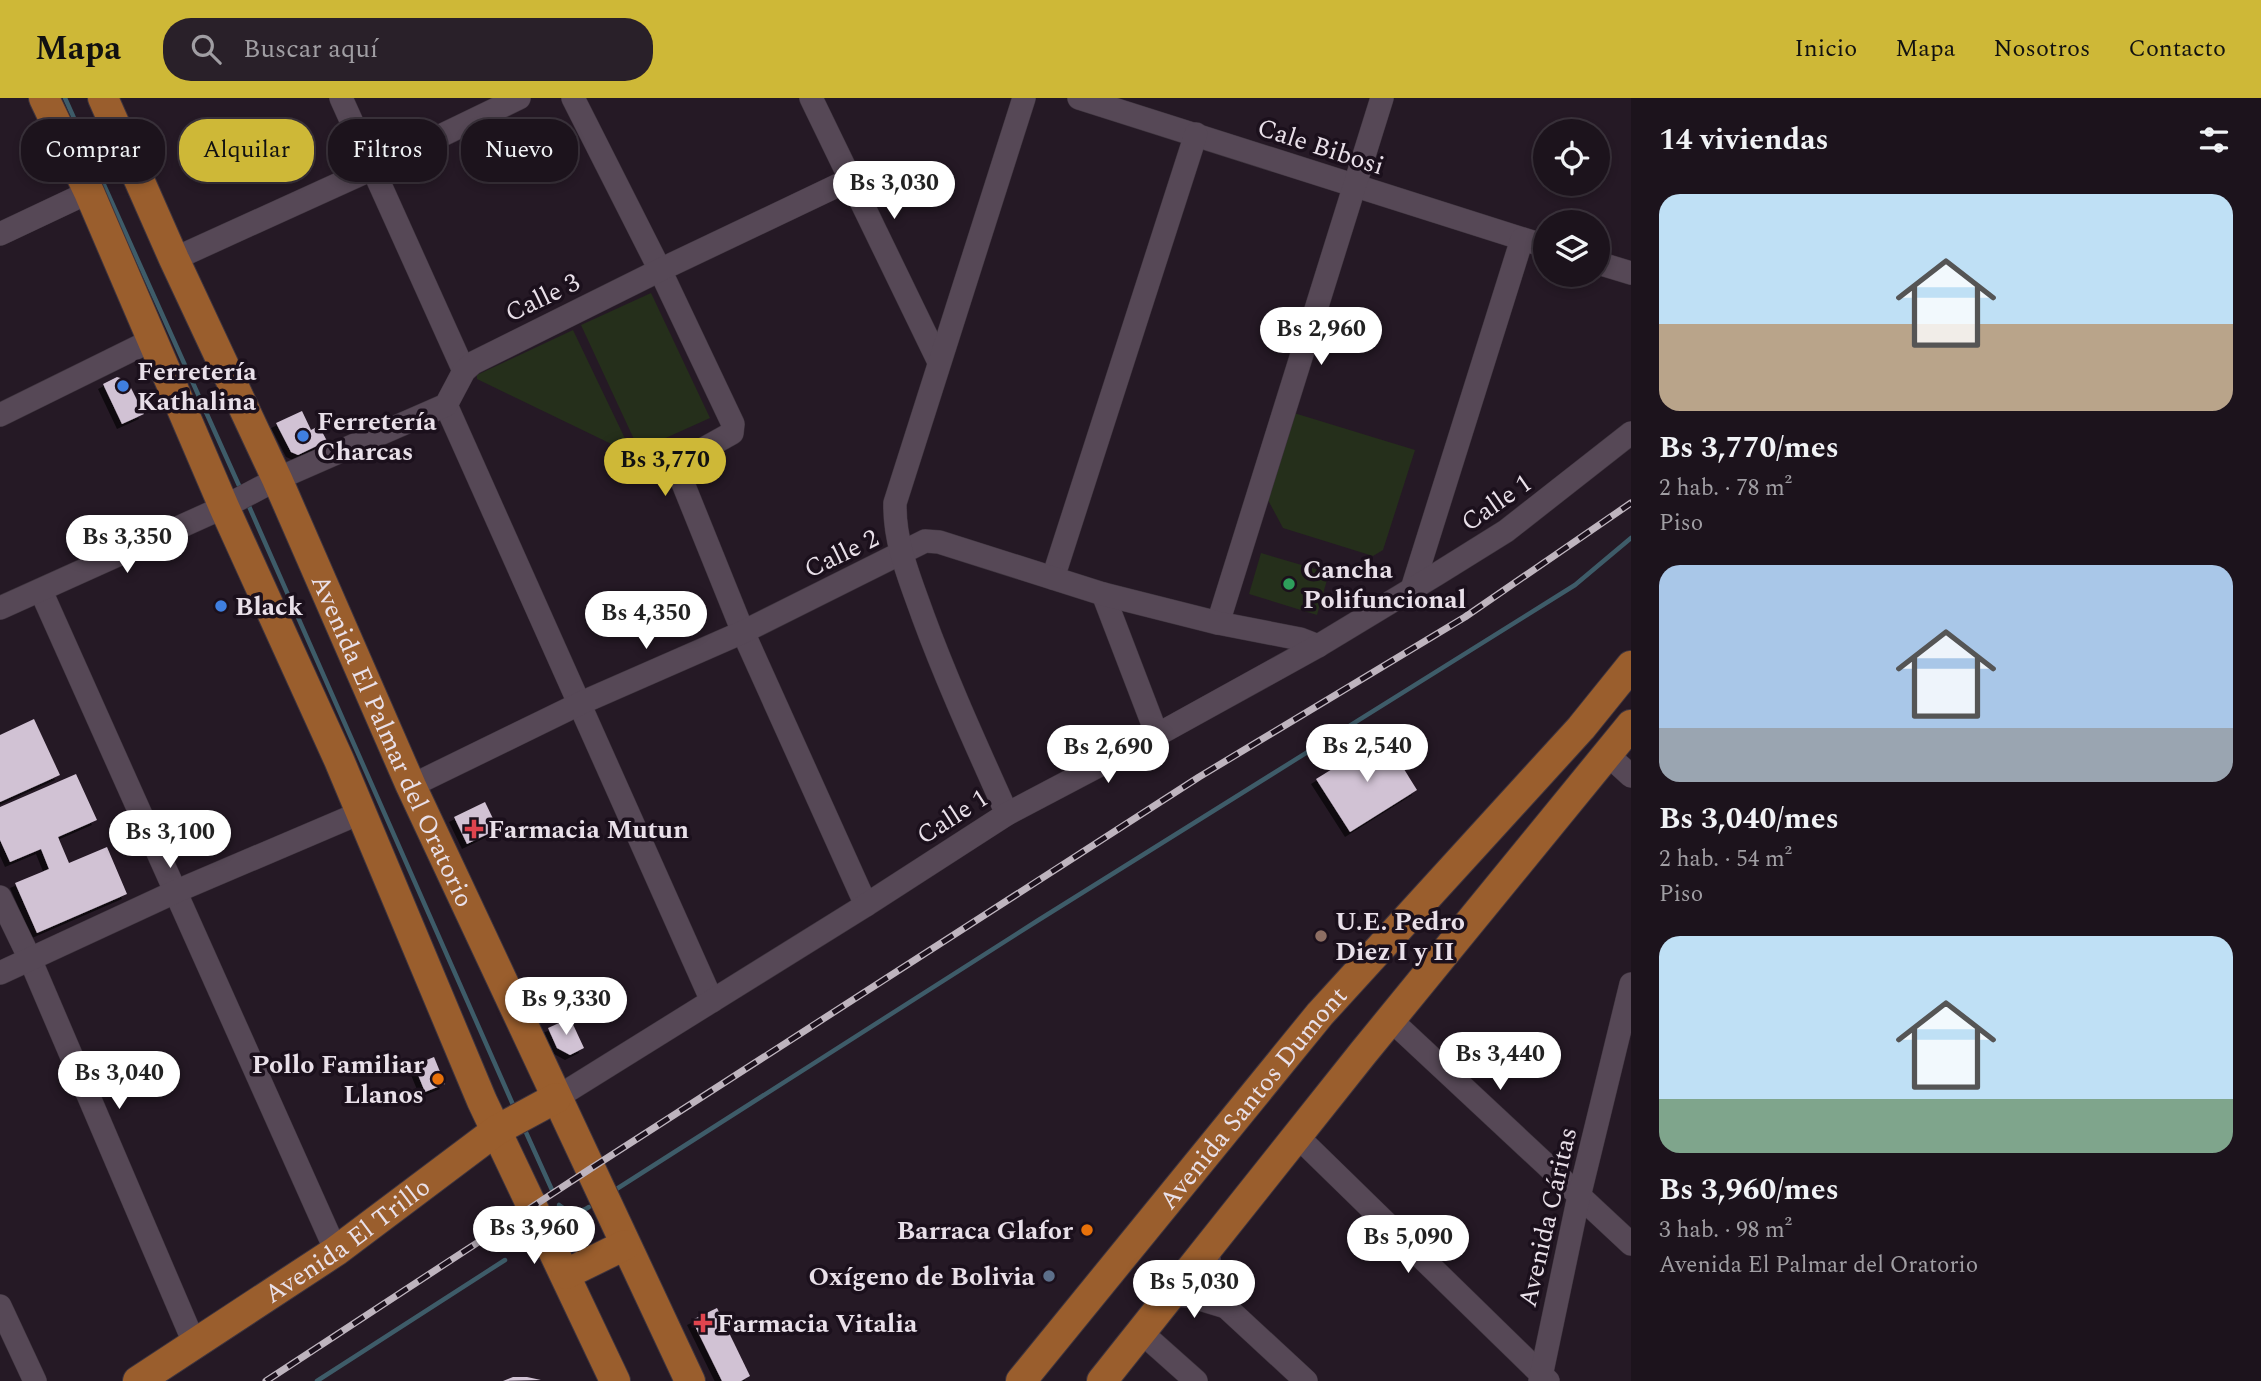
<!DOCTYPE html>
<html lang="es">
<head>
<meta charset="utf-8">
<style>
	body { margin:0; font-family:Spectral,serif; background:#292029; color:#f1f3f6; height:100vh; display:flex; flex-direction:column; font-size:26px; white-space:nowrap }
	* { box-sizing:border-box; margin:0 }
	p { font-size:23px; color:#a09ea3 }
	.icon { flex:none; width:38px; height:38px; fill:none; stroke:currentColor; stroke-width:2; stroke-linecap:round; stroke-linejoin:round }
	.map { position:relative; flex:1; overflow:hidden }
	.side { display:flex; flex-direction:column; background:#1c131c; width:630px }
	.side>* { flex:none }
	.top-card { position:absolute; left:21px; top:21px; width:665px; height:63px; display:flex; gap:14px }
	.tools { position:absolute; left:1533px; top:21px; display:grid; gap:14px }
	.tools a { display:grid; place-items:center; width:77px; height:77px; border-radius:50%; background:#1c131c; box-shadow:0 4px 10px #0003,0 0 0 2px #3a323b; font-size:35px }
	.price { position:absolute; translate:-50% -60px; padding:0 16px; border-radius:24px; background:#fff; color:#222; font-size:23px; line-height:46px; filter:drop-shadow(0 2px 4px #0008) }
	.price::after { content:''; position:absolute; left:50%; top:42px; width:21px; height:16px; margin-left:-10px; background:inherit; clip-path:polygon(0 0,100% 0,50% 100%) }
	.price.current { background:#ceb837; color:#111 }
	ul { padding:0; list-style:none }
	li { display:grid; align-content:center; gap:14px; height:371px; padding:0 28px }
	li span { display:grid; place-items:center; height:217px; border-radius:21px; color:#555 }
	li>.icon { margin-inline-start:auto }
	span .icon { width:126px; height:126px; fill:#fffc; stroke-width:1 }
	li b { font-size:30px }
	h2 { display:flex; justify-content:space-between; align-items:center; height:84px; padding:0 28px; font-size:30px }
	.tag { padding:0 24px; border-radius:28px; background:#1c131c; box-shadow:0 4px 10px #0003,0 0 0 2px #3a323b; font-size:24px; line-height:63px }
	.tag.current { background:#ceb837; color:#111 }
	header { display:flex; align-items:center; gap:42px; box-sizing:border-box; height:98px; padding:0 35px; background:#ceb837; color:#111 }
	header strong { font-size:33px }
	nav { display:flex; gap:38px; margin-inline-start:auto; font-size:24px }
	.search { width:490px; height:63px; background:#292029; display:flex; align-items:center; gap:18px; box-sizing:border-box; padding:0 24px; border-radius:28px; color:#a09ea3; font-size:26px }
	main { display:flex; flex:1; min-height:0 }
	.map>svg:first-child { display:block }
	.green { fill:#252f1b }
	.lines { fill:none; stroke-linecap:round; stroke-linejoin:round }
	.stream { stroke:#3e5c69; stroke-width:4.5 }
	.building { fill:#d1c2d4; filter:url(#shadow) }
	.minor-casing { stroke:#3e343e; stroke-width:24 }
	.major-casing { stroke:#3e343e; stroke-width:32 }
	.minor { stroke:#564856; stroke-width:23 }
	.major { stroke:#9a5e2d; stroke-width:30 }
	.rail-casing { stroke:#beb4be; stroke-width:7 }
	.rail { stroke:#1b101c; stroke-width:4.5; stroke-dasharray:13; stroke-linecap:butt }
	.shop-dot { fill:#3f7fe0; stroke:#1b101c; stroke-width:2.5 }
	.leisure-dot { fill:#2e9e5b; stroke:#1b101c; stroke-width:2.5 }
	.health-dot { fill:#e0444e; stroke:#1b101c; stroke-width:2.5 }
	.education-dot { fill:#8d6e63; stroke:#1b101c; stroke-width:2.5 }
	.food-dot { fill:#e8710a; stroke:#1b101c; stroke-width:2.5 }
	.service-dot { fill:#5c6f8a; stroke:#1b101c; stroke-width:2.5 }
	.labels { text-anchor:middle; stroke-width:7; stroke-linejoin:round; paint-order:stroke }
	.street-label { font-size:26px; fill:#e9e0e9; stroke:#1b101c }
	.poi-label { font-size:26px; font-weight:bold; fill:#e9e0e9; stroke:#1b101c; text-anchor:start }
</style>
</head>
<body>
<header>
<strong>Mapa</strong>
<div class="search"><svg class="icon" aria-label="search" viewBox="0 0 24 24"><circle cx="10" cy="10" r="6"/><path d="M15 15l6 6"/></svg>Buscar aquí</div>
<nav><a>Inicio</a><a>Mapa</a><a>Nosotros</a><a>Contacto</a></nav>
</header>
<main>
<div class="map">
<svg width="1631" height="1283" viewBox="0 0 1631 1283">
	<defs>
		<filter id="shadow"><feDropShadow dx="-5" dy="5" stdDeviation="0" flood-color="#0009"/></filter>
	</defs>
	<rect width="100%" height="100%" fill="#251925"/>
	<g class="green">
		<polygon points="651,195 710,320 639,352 581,227"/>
		<polygon points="573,232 631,353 630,355 477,281 477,277"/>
		<polygon points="1294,315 1415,352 1383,452 1373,458 1283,430 1268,402"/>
		<polygon points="1261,455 1329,475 1317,517 1249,496"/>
	</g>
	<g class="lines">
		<g class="stream">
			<polyline points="65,0 241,392"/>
			<polyline points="248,406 514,1009"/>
			<polyline points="524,1030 552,1092"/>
			<polyline points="615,1092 1037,823 1575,487 1631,440"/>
			<path d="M559,1107C569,1115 578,1116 589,1109"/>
			<polyline points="317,1283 505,1162"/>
		</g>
	</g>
	<g class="building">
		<polygon points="117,279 127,282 144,316 122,326 103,286"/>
		<polygon points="302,313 311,332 319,328 327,343 298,357 291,354 276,325"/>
		<polygon points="34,621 60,677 0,704 0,637"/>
		<polygon points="1384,639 1417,692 1350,734 1316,681"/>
		<polygon points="76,676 97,722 58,739 69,765 107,749 127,796 37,835 15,785 49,771 41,751 10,764 0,742 0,709"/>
		<polygon points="485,704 498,731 467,746 454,719"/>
		<polygon points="570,920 584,950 570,957 557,950 548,930"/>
		<polygon points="434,959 445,986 425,994 414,967"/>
		<polygon points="717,1210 750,1278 741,1283 722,1283 692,1222"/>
		<polygon points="513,1279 527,1279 541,1282 503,1283"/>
	</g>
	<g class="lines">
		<g class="minor-casing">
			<g id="minor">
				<polyline points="341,0 464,273"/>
				<polyline points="573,0 660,172 733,326 732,335 682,363 678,373 743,534 866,807"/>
				<polyline points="811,0 939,264"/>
				<polyline points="1079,0 1545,148"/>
				<polyline points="0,136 89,94"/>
				<polyline points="174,161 374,70 519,0"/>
				<polyline points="1598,165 1631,175"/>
				<polyline points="446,307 712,903"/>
				<polyline points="0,317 154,241"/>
				<polyline points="1053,480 1196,36"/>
				<polyline points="1412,491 1522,141"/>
				<polyline points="41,493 336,1153"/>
				<polyline points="1103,496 1157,637"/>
				<polyline points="0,510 224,409 277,381 446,307 464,273 473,265 660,172 849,82"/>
				<polyline points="1218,525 1382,0"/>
				<polyline points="1608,657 1631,678"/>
				<polyline points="411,688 581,605 743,534 925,443 939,444 1103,496 1218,525 1300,541 1318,548"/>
				<path d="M1007,716C978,651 948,586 923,518C910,481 894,445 895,405L1024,0"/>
				<polyline points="0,799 30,861 195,1247"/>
				<polyline points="0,875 177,793 360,715"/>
				<polyline points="1391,922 1631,1146"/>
				<polyline points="556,1000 866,807 1007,716 1157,637 1318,548 1437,476 1506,433 1631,335"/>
				<polyline points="1298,1039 1548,1283"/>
				<polyline points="1208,1151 1210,1172 1215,1191 1226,1209 1306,1283"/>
				<polyline points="1172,1197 1190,1198 1226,1209"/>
				<polyline points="0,1208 35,1283"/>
				<polyline points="1141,1234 1196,1283"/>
				<polyline points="1540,1283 1577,1107 1631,886"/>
			</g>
		</g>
		<g class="major-casing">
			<g id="major">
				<polyline points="44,0 89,94 224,409 339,662 482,1003 615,1283"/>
				<path id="s1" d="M103,0L174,161L277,381L411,688L690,1283"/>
				<polyline points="566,1176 625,1147"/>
				<path id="s2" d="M138,1283L336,1153L497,1032L556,1000"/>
				<path id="s3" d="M1021,1283L1320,916L1581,630L1631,568"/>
				<polyline points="1102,1283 1363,955 1631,627"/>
			</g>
		</g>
		<use href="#minor" class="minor"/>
		<use href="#major" class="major"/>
		<g class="rail-casing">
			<polyline id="rail" points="266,1283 590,1071 1199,679 1465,519 1631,405"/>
		</g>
		<use href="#rail" class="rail"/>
	</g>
	<g class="shop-dot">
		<circle cx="123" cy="288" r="7"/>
		<circle cx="303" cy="338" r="7"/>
		<circle cx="221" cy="508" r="7"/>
	</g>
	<circle class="leisure-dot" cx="1289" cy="486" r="7"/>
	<g class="health-dot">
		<path d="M470.5 720.5h7v7h7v7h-7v7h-7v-7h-7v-7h7z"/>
		<path d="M699.5 1214.5h7v7h7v7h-7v7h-7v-7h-7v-7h7z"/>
	</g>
	<circle class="education-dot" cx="1321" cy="838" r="7"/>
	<g class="food-dot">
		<circle cx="438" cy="981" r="7"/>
		<circle cx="1087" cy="1132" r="7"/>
	</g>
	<circle class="service-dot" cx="1049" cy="1178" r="7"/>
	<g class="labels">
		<g class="street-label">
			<text transform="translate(1321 48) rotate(18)" y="9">Cale Bibosi</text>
			<text transform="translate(542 199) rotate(-26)" y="9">Calle 3</text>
			<text transform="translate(1496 404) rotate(-35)" y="9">Calle 1</text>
			<text transform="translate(841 455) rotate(-26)" y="9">Calle 2</text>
			<text dy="9" stroke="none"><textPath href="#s1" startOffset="705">Avenida El Palmar del Oratorio</textPath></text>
			<text transform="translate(952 718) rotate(-33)" y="9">Calle 1</text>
			<text dy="9" stroke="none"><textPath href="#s3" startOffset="366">Avenida Santos Dumont</textPath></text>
			<text transform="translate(1547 1119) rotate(-77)" y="9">Avenida Cáritas</text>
			<text dy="9" stroke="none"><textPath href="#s2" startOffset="252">Avenida El Trillo</textPath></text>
		</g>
		<g class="poi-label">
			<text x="137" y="282">Ferretería<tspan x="137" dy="30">Kathalina</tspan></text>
			<text x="317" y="332">Ferretería<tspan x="317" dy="30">Charcas</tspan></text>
			<text x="1303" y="480">Cancha<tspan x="1303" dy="30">Polifuncional</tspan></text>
			<text x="235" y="517">Black</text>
			<text x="488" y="740">Farmacia Mutun</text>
			<text x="1335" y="832">U.E. Pedro<tspan x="1335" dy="30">Diez I y II</tspan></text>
			<text x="424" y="975" text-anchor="end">Pollo Familiar<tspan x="424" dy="30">Llanos</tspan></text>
			<text x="1073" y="1141" text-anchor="end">Barraca Glafor</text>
			<text x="1035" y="1187" text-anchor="end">Oxígeno de Bolivia</text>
			<text x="717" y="1234">Farmacia Vitalia</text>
		</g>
	</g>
</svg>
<div class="tools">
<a><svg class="icon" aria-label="locate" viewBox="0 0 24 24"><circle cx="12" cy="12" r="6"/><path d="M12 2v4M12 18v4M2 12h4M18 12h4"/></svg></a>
<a><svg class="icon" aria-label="layers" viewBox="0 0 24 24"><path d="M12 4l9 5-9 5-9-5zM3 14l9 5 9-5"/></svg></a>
</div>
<b class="price" style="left:894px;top:123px">Bs 3,030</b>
<b class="price" style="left:1321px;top:269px">Bs 2,960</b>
<b class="price current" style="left:665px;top:400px">Bs 3,770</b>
<b class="price" style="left:127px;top:477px">Bs 3,350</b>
<b class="price" style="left:646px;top:553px">Bs 4,350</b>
<b class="price" style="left:1367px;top:686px">Bs 2,540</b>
<b class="price" style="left:1108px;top:687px">Bs 2,690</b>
<b class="price" style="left:170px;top:772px">Bs 3,100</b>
<b class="price" style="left:566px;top:939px">Bs 9,330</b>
<b class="price" style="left:1500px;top:994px">Bs 3,440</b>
<b class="price" style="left:119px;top:1013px">Bs 3,040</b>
<b class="price" style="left:534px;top:1168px">Bs 3,960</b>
<b class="price" style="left:1408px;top:1177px">Bs 5,090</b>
<b class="price" style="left:1194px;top:1222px">Bs 5,030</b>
<div class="top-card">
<a class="tag">Comprar</a>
<a class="tag current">Alquilar</a>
<a class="tag">Filtros</a>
<a class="tag">Nuevo</a>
</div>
</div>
<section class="side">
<h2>14 viviendas<svg class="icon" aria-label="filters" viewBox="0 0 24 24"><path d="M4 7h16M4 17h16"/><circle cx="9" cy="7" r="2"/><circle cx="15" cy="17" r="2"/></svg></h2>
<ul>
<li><span style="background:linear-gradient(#bfe0f5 60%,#b9a48a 0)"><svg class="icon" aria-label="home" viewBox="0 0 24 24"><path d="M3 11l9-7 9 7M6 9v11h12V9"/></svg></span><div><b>Bs 3,770/mes</b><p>2 hab. · 78 m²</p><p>Piso</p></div></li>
<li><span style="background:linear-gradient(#a9c7e8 75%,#9aa5b1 0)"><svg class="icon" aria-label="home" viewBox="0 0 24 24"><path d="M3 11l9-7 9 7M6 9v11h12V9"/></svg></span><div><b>Bs 3,040/mes</b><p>2 hab. · 54 m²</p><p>Piso</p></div></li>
<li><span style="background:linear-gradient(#bfe0f5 75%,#7fa58c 0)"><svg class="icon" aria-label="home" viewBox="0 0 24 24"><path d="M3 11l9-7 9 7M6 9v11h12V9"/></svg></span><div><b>Bs 3,960/mes</b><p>3 hab. · 98 m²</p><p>Avenida El Palmar del Oratorio</p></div></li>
</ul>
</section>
</main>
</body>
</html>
